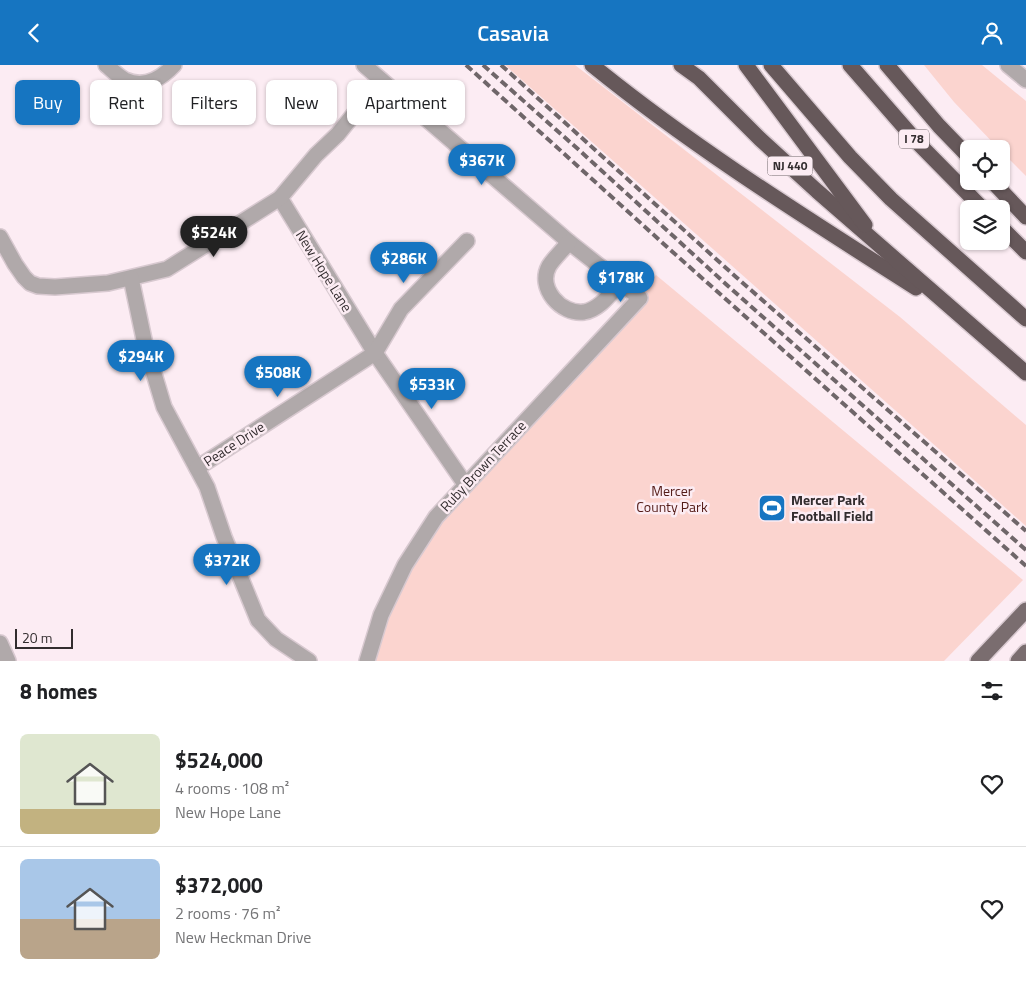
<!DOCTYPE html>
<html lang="en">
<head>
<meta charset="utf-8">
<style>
	body { margin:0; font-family:"Titillium Web",sans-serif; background:#f2f2f2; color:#202124; height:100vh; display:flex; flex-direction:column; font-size:19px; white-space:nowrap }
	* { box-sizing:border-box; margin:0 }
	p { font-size:16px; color:#757577 }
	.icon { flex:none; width:28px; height:28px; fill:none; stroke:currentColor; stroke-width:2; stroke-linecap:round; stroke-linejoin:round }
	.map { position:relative; height:596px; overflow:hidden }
	.panel { display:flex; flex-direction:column; background:#fff; flex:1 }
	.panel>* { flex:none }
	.banner { position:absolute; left:15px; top:15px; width:500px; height:45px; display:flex; gap:10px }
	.buttons { position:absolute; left:960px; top:75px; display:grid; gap:10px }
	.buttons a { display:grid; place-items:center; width:50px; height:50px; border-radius:8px; background:#fff; box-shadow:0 1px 4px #0004; font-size:25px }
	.scale { position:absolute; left:15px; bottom:12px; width:58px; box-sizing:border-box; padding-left:5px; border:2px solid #322c2e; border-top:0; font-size:14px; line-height:18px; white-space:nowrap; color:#322c2e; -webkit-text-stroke:4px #fcecf3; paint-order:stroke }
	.price { position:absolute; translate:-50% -42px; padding:0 11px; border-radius:18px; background:#1675c1; color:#fff; font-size:16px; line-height:32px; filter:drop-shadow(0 1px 2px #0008) }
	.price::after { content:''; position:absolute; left:50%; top:30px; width:15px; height:11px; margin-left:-8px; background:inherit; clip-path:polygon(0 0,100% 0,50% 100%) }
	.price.on { background:#222; color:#fff }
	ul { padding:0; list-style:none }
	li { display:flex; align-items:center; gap:15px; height:125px; padding:0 20px }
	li+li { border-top:1px solid #e0e0e0 }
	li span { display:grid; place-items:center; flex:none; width:140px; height:100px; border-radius:8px; color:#555 }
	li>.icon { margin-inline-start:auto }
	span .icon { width:60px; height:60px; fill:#fffc; stroke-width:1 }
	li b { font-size:21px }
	h2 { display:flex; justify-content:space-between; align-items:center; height:60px; padding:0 20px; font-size:21px }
	.chip { padding:0 18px; border-radius:8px; background:#fff; box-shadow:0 1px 4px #0004; font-size:18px; line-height:45px }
	.chip.on { background:#1675c1; color:#fff }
	header { display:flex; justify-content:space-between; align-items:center; height:65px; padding:0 20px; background:#1675c1; color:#fff; font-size:22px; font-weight:600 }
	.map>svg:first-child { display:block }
	.green { fill:#fbd4cf }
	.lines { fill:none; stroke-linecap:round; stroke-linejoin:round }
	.street-casing { stroke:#d8c9d0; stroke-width:18 }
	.primary-casing { stroke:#d8c9d0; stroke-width:18 }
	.highway-casing { stroke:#d8c9d0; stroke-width:18 }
	.street { stroke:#b0a9aa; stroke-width:15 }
	.primary { stroke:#7a6d6f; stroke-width:15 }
	.highway { stroke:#66585a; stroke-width:15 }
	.rail { stroke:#6f6669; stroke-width:4; stroke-dasharray:8 4; stroke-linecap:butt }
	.labels { text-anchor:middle; stroke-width:5; stroke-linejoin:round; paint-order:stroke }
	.shield { fill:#fcecf3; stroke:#6f6669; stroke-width:1 }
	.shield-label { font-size:12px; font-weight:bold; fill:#322c2e }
	.street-label { font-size:14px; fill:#322c2e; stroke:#fcecf3 }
	.park-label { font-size:14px; fill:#531b17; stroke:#fcecf3 }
	.poi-label { font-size:14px; font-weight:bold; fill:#322c2e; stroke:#fcecf3; text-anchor:start }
</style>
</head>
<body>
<header><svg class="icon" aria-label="back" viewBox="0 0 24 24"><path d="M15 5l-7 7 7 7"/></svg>Casavia<svg class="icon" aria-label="person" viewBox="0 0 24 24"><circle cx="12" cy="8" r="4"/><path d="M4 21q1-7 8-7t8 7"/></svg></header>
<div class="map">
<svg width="1026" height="596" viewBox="0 0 1026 596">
	<rect width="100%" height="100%" fill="#fcecf3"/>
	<g class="green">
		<polygon points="505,0 575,0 900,252 1026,360 1026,461"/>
		<polygon points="924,0 982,0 1026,36 1026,111 1001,86 1001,84 999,84 954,37"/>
		<polygon points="656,210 1023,515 944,596 369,596 414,482"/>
	</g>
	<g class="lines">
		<g class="street-casing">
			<g id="street">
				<path d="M106,0C112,5 118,11 125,15C144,24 161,14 174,0"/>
				<polyline points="364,0 569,177 640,233 436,452 405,500 381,550 367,596"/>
				<polyline points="1008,0 1026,15"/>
				<polyline points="280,133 375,288 465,419"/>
				<polyline points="0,172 15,199 24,212 30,218 38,221 55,222 108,218 167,204 280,133 316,90 338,69 381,15"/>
				<path d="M569,177C563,185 554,193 549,201C537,223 561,250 584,247C600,244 610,229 620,218"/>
				<polyline points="131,213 145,279 164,342 207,422 224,472 258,555 276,574 309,596"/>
				<polyline points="197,403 375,288 401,244 467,176"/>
				<polyline points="0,578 8,596"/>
			</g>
		</g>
		<g class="primary-casing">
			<g id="primary">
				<polyline points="978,596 1026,545"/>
				<polyline points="1018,596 1026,587"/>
			</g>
		</g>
		<g class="highway-casing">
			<g id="highway">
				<path d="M592,0C694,83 805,152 916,223"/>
				<polyline points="681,0 699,13 760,74 817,126 1026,308"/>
				<polyline points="746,0 865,160"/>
				<polyline points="771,0 850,92 891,134 1026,254"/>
				<polyline points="850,0 918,78 983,144"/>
				<polyline points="887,0 939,61 969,92"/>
				<polyline points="992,116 1026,152"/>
				<polyline points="1001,162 1026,187"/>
			</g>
		</g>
		<use href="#street" class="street"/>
		<use href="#primary" class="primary"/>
		<use href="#highway" class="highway"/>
		<g class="rail">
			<polyline points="466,0 666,181 1026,501"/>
			<polyline points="483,0 579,85 728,221 1026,485"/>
			<polyline points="501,0 736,212 1026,466"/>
		</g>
	</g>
	<defs>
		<g id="stadium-square" transform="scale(1.4375)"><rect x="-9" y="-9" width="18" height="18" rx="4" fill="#1675c1" stroke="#fcecf3"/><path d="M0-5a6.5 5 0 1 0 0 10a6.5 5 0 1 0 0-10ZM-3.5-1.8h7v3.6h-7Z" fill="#fff"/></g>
	</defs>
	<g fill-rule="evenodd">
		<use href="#stadium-square" x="772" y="443"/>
	</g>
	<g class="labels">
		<g class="shield">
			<rect x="899" y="64.5" width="30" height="19" rx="4"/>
			<rect x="767.5" y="91.5" width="45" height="19" rx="4"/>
		</g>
		<g class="shield-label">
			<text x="914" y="78">I 78</text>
			<text x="790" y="105">NJ 440</text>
		</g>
		<g class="street-label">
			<text transform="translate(324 206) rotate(58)" y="5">New Hope Lane</text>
			<text transform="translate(234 379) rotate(-33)" y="5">Peace Drive</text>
			<text transform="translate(483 401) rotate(-47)" y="5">Ruby Brown Terrace</text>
		</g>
		<g class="park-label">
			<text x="672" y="431">Mercer<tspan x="672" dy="16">County Park</tspan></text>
		</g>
		<g class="poi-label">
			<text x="791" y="440">Mercer Park<tspan x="791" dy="16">Football Field</tspan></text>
		</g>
	</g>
</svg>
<div class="buttons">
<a><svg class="icon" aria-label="locate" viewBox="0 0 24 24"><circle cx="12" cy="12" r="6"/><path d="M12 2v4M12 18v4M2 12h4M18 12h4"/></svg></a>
<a><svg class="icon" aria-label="layers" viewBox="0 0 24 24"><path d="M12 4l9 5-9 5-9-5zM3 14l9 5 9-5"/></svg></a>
</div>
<div class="scale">20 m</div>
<b class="price" style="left:482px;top:121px">$367K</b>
<b class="price on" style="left:214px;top:193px">$524K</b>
<b class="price" style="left:404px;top:219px">$286K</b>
<b class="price" style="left:621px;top:238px">$178K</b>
<b class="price" style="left:141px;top:317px">$294K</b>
<b class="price" style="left:278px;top:333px">$508K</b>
<b class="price" style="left:432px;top:345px">$533K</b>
<b class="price" style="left:227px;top:521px">$372K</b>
<div class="banner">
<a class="chip on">Buy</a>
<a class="chip">Rent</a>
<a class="chip">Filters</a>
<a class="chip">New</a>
<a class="chip">Apartment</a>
</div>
</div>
<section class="panel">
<h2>8 homes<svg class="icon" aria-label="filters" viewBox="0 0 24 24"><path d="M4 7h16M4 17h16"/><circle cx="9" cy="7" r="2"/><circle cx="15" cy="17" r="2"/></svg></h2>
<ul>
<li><span style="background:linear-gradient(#dfe7d0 75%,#c2b280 0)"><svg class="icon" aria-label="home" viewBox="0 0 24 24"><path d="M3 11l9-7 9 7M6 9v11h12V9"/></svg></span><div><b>$524,000</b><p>4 rooms · 108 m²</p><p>New Hope Lane</p></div><svg class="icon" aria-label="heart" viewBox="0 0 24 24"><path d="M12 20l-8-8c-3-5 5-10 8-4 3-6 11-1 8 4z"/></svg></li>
<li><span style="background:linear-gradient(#a9c7e8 60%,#b9a48a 0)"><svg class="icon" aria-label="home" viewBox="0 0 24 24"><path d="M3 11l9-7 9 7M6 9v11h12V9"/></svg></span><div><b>$372,000</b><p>2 rooms · 76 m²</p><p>New Heckman Drive</p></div><svg class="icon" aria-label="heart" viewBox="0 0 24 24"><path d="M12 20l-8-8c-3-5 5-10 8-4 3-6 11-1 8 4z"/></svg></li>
</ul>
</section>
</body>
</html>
